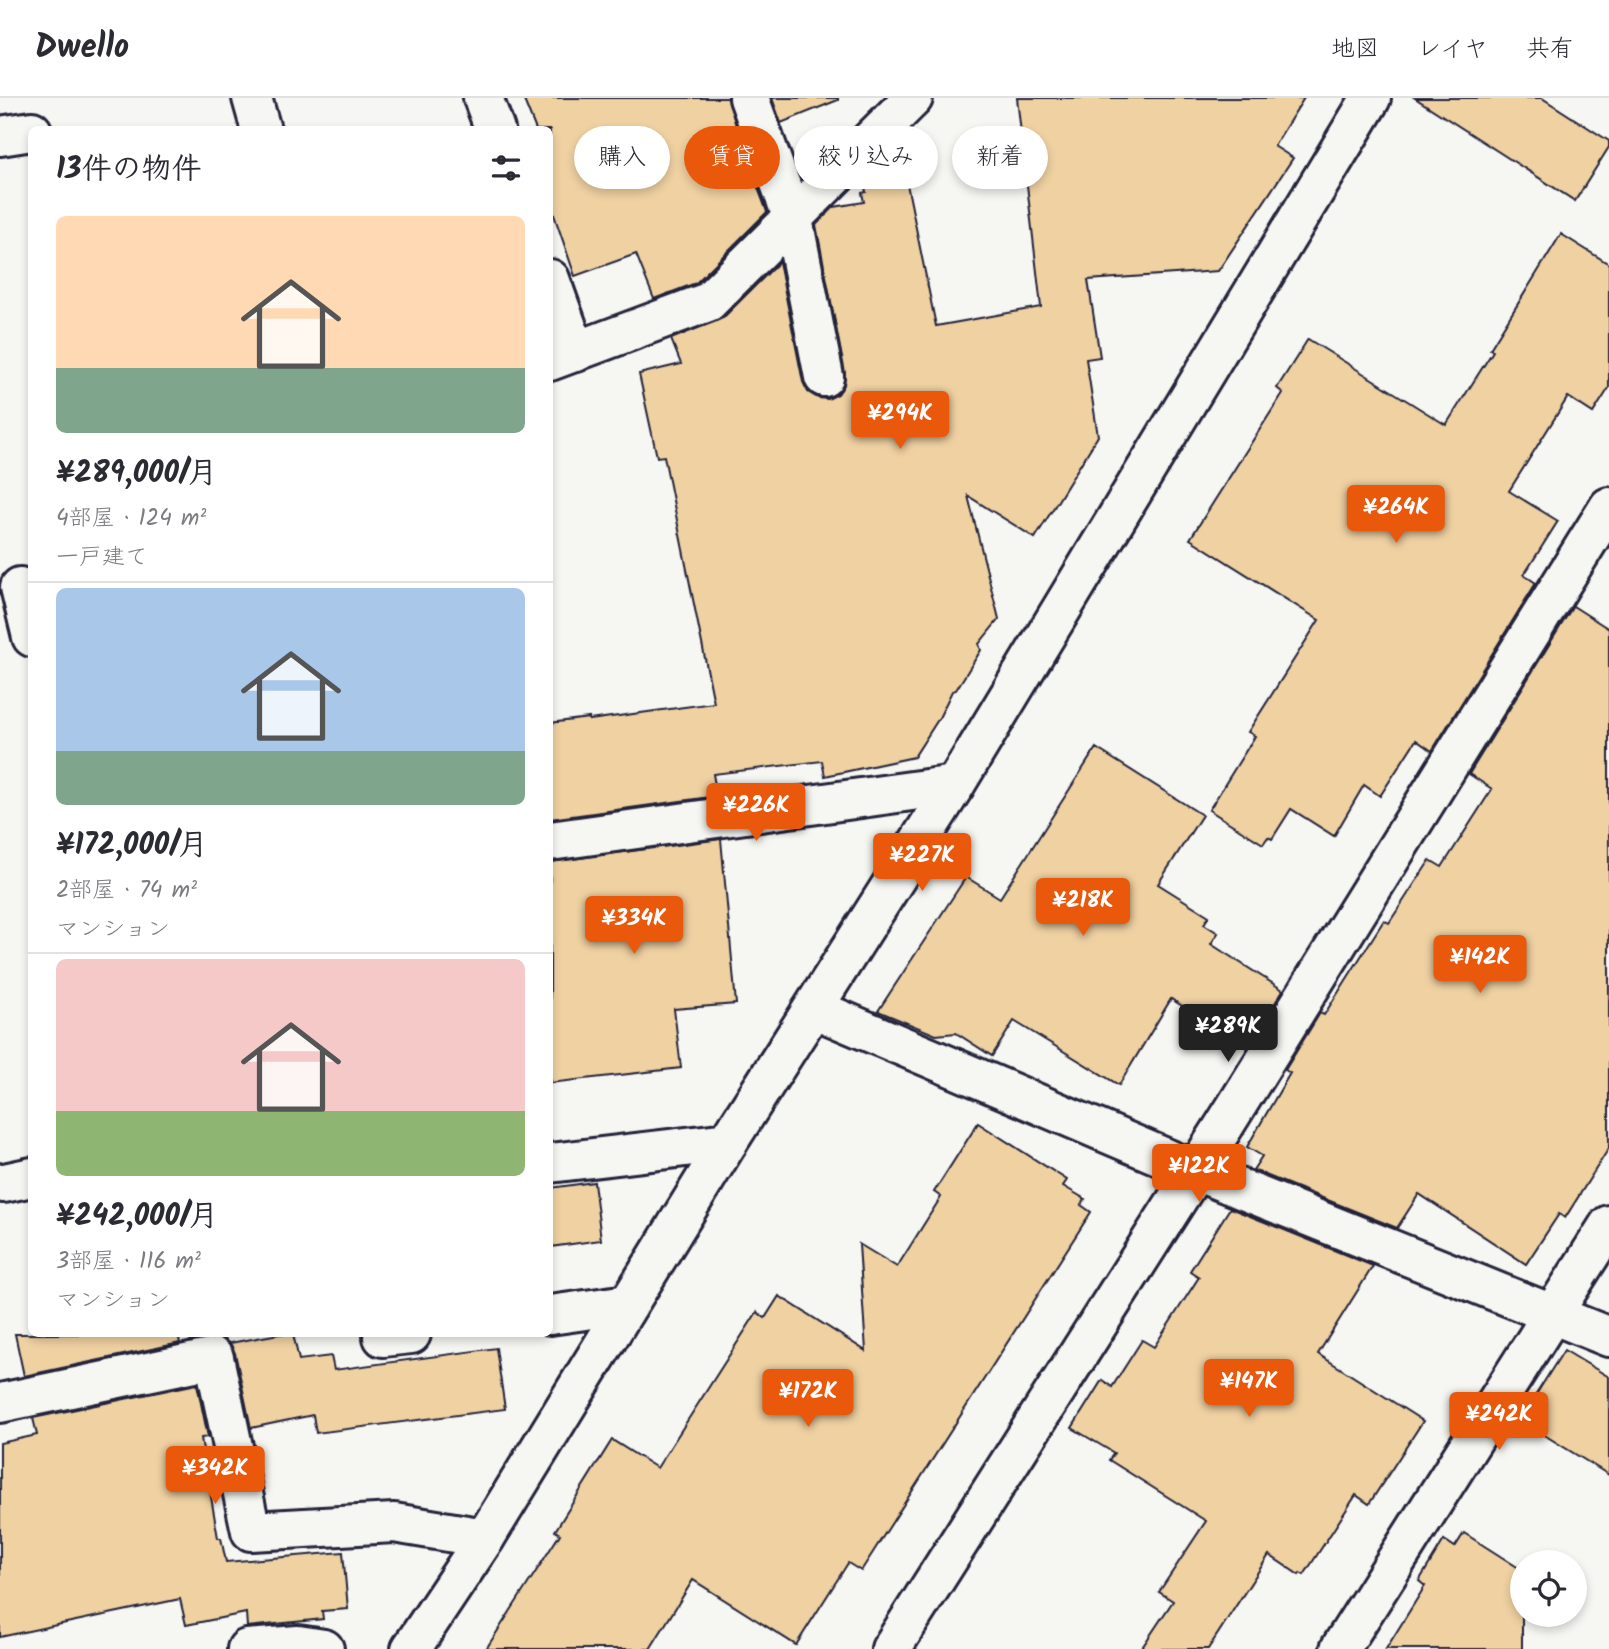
<!DOCTYPE html>
<html lang="ja">
<head>
<meta charset="utf-8">
<style>
	body { margin:0; font-family:Kalam,"Klee One",sans-serif; background:#f7f7f7; color:#2b2b33; height:100vh; display:flex; flex-direction:column; font-size:26px; white-space:nowrap }
	* { box-sizing:border-box; margin:0 }
	p { font-size:23px; color:#7c7c81 }
	.icon { flex:none; width:38px; height:38px; fill:none; stroke:currentColor; stroke-width:2; stroke-linecap:round; stroke-linejoin:round }
	.map { position:relative; flex:1; overflow:hidden }
	.panel { position:absolute; left:28px; top:28px; width:525px; height:1211px; display:flex; flex-direction:column; background:#fff; border-radius:10px; box-shadow:0 4px 10px #0003 }
	.panel>* { flex:none }
	.banner { position:absolute; left:574px; top:28px; width:665px; height:63px; display:flex; gap:14px }
	.fabs { position:absolute; left:1510px; top:1452px; display:grid; gap:14px }
	.fabs a { display:grid; place-items:center; width:77px; height:77px; border-radius:50%; background:#fff; box-shadow:0 4px 10px #0003; font-size:35px }
	.price { position:absolute; translate:-50% -60px; padding:0 16px; border-radius:7px; background:#ea580c; color:#fff; font-size:23px; line-height:46px; filter:drop-shadow(0 2px 4px #0008) }
	.price::after { content:''; position:absolute; left:50%; top:42px; width:21px; height:16px; margin-left:-10px; background:inherit; clip-path:polygon(0 0,100% 0,50% 100%) }
	.price.on { background:#222; color:#fff }
	ul { padding:0; list-style:none }
	li { display:grid; align-content:center; gap:14px; height:371px; padding:0 28px }
	li+li { border-top:2px solid #e1e1e2 }
	li span { display:grid; place-items:center; height:217px; border-radius:10px; color:#555 }
	li>.icon { margin-inline-start:auto }
	span .icon { width:126px; height:126px; fill:#fffc; stroke-width:1 }
	li b { font-size:30px }
	h2 { display:flex; justify-content:space-between; align-items:center; height:84px; padding:0 28px; font-size:30px }
	.pill { padding:0 24px; border-radius:32px; background:#fff; box-shadow:0 4px 10px #0003; font-size:24px; line-height:63px }
	.pill.on { background:#ea580c; color:#fff }
	header { display:flex; align-items:center; gap:42px; box-sizing:border-box; height:98px; padding:0 35px; background:#fff; border-bottom:2px solid #e1e1e2 }
	header strong { font-size:33px }
	nav { display:flex; gap:38px; margin-inline-start:auto; font-size:24px }
	.map>svg:first-child { display:block }
	.building { fill:#efd1a2; stroke:#22223b; stroke-width:2 }
	.lines { fill:none; stroke-linecap:round; stroke-linejoin:round }
	.minor-casing { stroke:#22223b; stroke-width:44 }
	.minor { stroke:#f6f6f2; stroke-width:38 }
</style>
</head>
<body>
<header>
<strong>Dwello</strong>
<nav><a>地図</a><a>レイヤ</a><a>共有</a></nav>
</header>
<div class="map">
<svg width="1609" height="1551" viewBox="0 0 1609 1551">
	<rect width="100%" height="100%" fill="#f6f6f2"/>
	<filter id="ink" filterUnits="userSpaceOnUse"><feTurbulence type="fractalNoise" baseFrequency=".0143" numOctaves="2"/><feDisplacementMap in="SourceGraphic" scale="14" xChannelSelector="R" yChannelSelector="G"/><feConvolveMatrix kernelMatrix="1 2 1 2 8 2 1 2 1" color-interpolation-filters="sRGB"/></filter>
	<g filter="url(#ink)">
		<g class="building">
			<polygon points="523,0 728,0 740,42 767,114 696,185 654,201 636,156 575,178 550,105 550,32 536,32"/>
			<polygon points="772,0 838,0 838,2 781,25"/>
			<polygon points="1017,0 1304,0 1274,48 1293,60 1218,173 1088,182 1100,259 1086,261 1098,338 1035,440 968,398 999,521 979,546 981,552 956,592 952,593 939,620 914,659 825,678 822,663 713,676 717,698 550,721 550,625 589,620 589,622 714,605 664,358 657,359 639,276 681,266 671,241 723,220 779,164 803,284 808,294 818,300 828,301 838,296 844,287 845,275 816,127 834,109 864,104 862,95 866,94 865,88 906,81 936,228 1041,209"/>
			<polygon points="1415,0 1542,0 1609,43 1609,49 1575,103"/>
			<polygon points="1561,136 1609,166 1609,290 1593,315 1568,299 1509,393 1558,423 1524,477 1536,485 1432,653 1416,642 1380,698 1364,687 1334,738 1291,711 1272,741 1268,739 1263,746 1209,712 1255,638 1248,634 1319,522 1190,441 1283,295 1277,290 1308,241 1446,327 1493,253 1490,251"/>
			<polygon points="1573,508 1609,531 1609,1050 1565,1120 1559,1116 1526,1166 1419,1096 1397,1130 1253,1072 1262,1058 1247,1049 1290,975 1285,972 1320,915 1324,917 1384,822 1389,825 1430,762 1442,769 1492,691 1469,676"/>
			<polygon points="1096,650 1202,717 1158,786 1209,818 1204,826 1218,835 1211,846 1283,892 1248,949 1171,901 1119,987 1014,923 992,958 956,935 936,937 878,913 966,779 1000,800"/>
			<polygon points="721,741 736,906 674,911 681,970 550,985 550,764"/>
			<polygon points="978,1025 1067,1082 1063,1088 1085,1101 1081,1107 1091,1114 861,1473 848,1465 796,1547 693,1482 650,1551 486,1551 560,1436 555,1433 612,1342 657,1370 757,1214 765,1220 779,1198 866,1253 859,1146 897,1169 941,1099 934,1094"/>
			<polygon points="594,1084 601,1142 550,1149 550,1090"/>
			<polygon points="1230,1110 1373,1168 1318,1256 1423,1323 1369,1406 1356,1397 1304,1477 1300,1475 1299,1477 1269,1457 1208,1551 1141,1551 1173,1503 1159,1494 1206,1423 1109,1362 1114,1355 1072,1330 1102,1282 1112,1289 1142,1242 1154,1249 1199,1179 1190,1173"/>
			<polygon points="15,1236 178,1236 180,1245 24,1278"/>
			<polygon points="279,1236 293,1236 299,1262 331,1258 334,1272 496,1250 505,1311 316,1335 313,1317 251,1330 235,1255 230,1245"/>
			<polygon points="1564,1252 1609,1279 1609,1377 1520,1322"/>
			<polygon points="197,1286 208,1339 201,1340 218,1440 221,1440 226,1464 343,1454 348,1511 322,1513 323,1521 247,1529 246,1515 186,1527 180,1501 0,1539 0,1345 37,1337 33,1320"/>
			<polygon points="1464,1435 1522,1472 1522,1551 1386,1551 1425,1488 1419,1483 1444,1442 1455,1449"/>
		</g>
		<g class="lines">
			<g class="minor-casing">
				<g id="minor">
					<polyline points="252,0 261,32"/>
					<polyline points="483,0 495,32"/>
					<polyline points="749,0 793,121 824,279"/>
					<polyline points="0,38 32,33"/>
					<polyline points="550,181 576,254"/>
					<polyline points="550,263 708,204 913,0"/>
					<polyline points="20,489 32,539"/>
					<polyline points="550,743 955,687"/>
					<polyline points="815,911 1196,1073 1609,1239"/>
					<polyline points="550,1065 728,1044"/>
					<polyline points="4,1085 32,1079"/>
					<polyline points="550,1217 628,1206"/>
					<polyline points="383,1239 411,1236"/>
					<polyline points="0,1305 214,1260 251,1433 394,1425 485,1440"/>
					<polyline points="247,1551 298,1547 324,1551"/>
					<polyline points="411,1551 485,1440 728,1044 955,687 1371,0"/>
					<polyline points="891,1551 1224,1028 1609,409"/>
					<polyline points="1340,1551 1609,1127"/>
				</g>
			</g>
			<use href="#minor" class="minor"/>
		</g>
	</g>
</svg>
<div class="fabs">
<a><svg class="icon" aria-label="locate" viewBox="0 0 24 24"><circle cx="12" cy="12" r="6"/><path d="M12 2v4M12 18v4M2 12h4M18 12h4"/></svg></a>
</div>
<b class="price" style="left:900px;top:353px">¥294K</b>
<b class="price" style="left:1396px;top:447px">¥264K</b>
<b class="price" style="left:756px;top:745px">¥226K</b>
<b class="price" style="left:922px;top:795px">¥227K</b>
<b class="price" style="left:1083px;top:840px">¥218K</b>
<b class="price" style="left:634px;top:858px">¥334K</b>
<b class="price" style="left:1480px;top:897px">¥142K</b>
<b class="price on" style="left:1228px;top:966px">¥289K</b>
<b class="price" style="left:1199px;top:1106px">¥122K</b>
<b class="price" style="left:1249px;top:1321px">¥147K</b>
<b class="price" style="left:808px;top:1331px">¥172K</b>
<b class="price" style="left:1499px;top:1354px">¥242K</b>
<b class="price" style="left:215px;top:1408px">¥342K</b>
<div class="banner">
<a class="pill">購入</a>
<a class="pill on">賃貸</a>
<a class="pill">絞り込み</a>
<a class="pill">新着</a>
</div>
<section class="panel">
<h2>13件の物件<svg class="icon" aria-label="filters" viewBox="0 0 24 24"><path d="M4 7h16M4 17h16"/><circle cx="9" cy="7" r="2"/><circle cx="15" cy="17" r="2"/></svg></h2>
<ul>
<li><span style="background:linear-gradient(#ffd9b3 70%,#7fa58c 0)"><svg class="icon" aria-label="home" viewBox="0 0 24 24"><path d="M3 11l9-7 9 7M6 9v11h12V9"/></svg></span><div><b>¥289,000/月</b><p>4部屋 · 124 m²</p><p>一戸建て</p></div></li>
<li><span style="background:linear-gradient(#a9c7e8 75%,#7fa58c 0)"><svg class="icon" aria-label="home" viewBox="0 0 24 24"><path d="M3 11l9-7 9 7M6 9v11h12V9"/></svg></span><div><b>¥172,000/月</b><p>2部屋 · 74 m²</p><p>マンション</p></div></li>
<li><span style="background:linear-gradient(#f6c9c9 70%,#8fb573 0)"><svg class="icon" aria-label="home" viewBox="0 0 24 24"><path d="M3 11l9-7 9 7M6 9v11h12V9"/></svg></span><div><b>¥242,000/月</b><p>3部屋 · 116 m²</p><p>マンション</p></div></li>
</ul>
</section>
</div>
</body>
</html>
